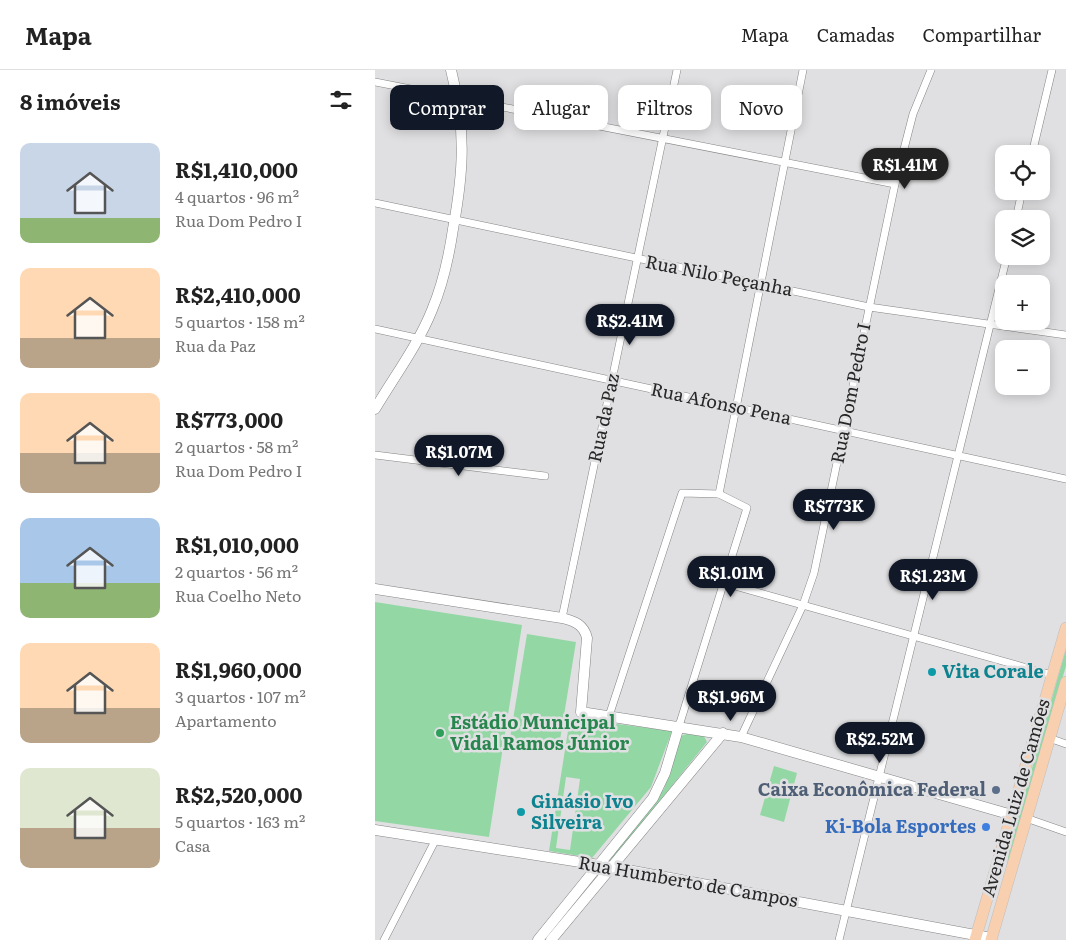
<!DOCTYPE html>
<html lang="pt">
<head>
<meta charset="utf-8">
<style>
	body { margin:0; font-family:Literata,serif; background:#f2f2f2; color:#222; height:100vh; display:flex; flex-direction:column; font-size:19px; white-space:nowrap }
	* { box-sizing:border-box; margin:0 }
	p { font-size:16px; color:#767676 }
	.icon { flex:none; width:28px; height:28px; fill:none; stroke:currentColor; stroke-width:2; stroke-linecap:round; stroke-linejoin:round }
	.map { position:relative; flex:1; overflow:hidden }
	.panel { display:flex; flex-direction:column; background:#fff; width:375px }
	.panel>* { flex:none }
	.banner { position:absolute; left:15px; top:15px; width:475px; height:45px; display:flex; gap:10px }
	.controls { position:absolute; left:620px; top:75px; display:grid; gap:10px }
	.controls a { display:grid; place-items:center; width:55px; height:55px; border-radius:10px; background:#fff; box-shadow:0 2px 12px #0003; font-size:25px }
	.price { position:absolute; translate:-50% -42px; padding:0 11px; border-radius:18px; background:#111827; color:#fff; font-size:16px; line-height:32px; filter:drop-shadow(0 1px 2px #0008) }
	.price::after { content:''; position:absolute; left:50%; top:30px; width:15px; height:11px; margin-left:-8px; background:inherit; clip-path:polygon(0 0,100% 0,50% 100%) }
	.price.current { background:#222; color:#fff }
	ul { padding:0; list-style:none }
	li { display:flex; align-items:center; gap:15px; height:125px; padding:0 20px }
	li span { display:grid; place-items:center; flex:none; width:140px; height:100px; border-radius:10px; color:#555 }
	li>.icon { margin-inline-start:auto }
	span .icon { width:60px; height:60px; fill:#fffc; stroke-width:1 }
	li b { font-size:21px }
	h2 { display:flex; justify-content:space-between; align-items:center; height:60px; padding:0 20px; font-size:21px }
	.tag { padding:0 18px; border-radius:10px; background:#fff; box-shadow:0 2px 12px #0003; font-size:18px; line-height:45px }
	.tag.current { background:#111827; color:#fff }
	header { display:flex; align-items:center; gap:30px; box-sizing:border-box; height:70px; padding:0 25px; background:#fff; border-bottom:1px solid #e0e0e0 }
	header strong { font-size:24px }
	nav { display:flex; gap:28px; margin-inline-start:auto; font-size:18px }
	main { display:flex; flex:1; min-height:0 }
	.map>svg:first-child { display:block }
	.green { fill:#93d8a4; fill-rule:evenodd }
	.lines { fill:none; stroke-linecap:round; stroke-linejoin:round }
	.street-casing { stroke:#848486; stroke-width:8 }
	.secondary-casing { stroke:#848486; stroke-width:11 }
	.primary-casing { stroke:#bebebe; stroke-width:12 }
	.street { stroke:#fff; stroke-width:7 }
	.secondary { stroke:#fff; stroke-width:10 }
	.primary { stroke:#f8d0b0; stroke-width:11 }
	.culture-dot { fill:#0f9aa8; stroke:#e0e0e2; stroke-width:2 }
	.leisure-dot { fill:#2e9e5b; stroke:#e0e0e2; stroke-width:2 }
	.service-dot { fill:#5c6f8a; stroke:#e0e0e2; stroke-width:2 }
	.shop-dot { fill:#3f7fe0; stroke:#e0e0e2; stroke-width:2 }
	.labels { text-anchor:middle; stroke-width:5; stroke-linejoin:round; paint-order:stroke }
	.street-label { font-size:18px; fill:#272727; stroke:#e0e0e2 }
	.culture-label { font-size:18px; font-weight:bold; fill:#0d838f; stroke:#e0e0e2; text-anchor:start }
	.leisure-label { font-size:18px; font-weight:bold; fill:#27864d; stroke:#e0e0e2; text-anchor:start }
	.service-label { font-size:18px; font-weight:bold; fill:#4e5e75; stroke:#e0e0e2; text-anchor:end }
	.shop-label { font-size:18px; font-weight:bold; fill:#366cbe; stroke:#e0e0e2; text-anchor:end }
</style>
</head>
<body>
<header>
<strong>Mapa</strong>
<nav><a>Mapa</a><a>Camadas</a><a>Compartilhar</a></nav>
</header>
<main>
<section class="panel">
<h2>8 imóveis<svg class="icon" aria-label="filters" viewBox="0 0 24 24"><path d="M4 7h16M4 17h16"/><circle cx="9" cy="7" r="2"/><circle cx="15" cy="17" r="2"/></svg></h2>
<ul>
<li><span style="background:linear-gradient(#c9d6e8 75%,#8fb573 0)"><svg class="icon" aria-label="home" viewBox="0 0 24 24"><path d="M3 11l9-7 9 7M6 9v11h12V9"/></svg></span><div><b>R$1,410,000</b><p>4 quartos · 96 m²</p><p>Rua Dom Pedro I</p></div></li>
<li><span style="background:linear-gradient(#ffd9b3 70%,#b9a48a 0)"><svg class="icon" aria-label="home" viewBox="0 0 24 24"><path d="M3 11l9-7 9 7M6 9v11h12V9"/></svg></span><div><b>R$2,410,000</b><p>5 quartos · 158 m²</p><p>Rua da Paz</p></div></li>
<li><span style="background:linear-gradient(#ffd9b3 60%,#b9a48a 0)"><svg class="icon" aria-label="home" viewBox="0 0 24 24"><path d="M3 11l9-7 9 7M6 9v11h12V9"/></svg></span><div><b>R$773,000</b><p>2 quartos · 58 m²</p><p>Rua Dom Pedro I</p></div></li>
<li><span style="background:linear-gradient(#a9c7e8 65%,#8fb573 0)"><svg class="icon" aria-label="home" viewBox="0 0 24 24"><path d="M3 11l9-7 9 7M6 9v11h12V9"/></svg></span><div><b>R$1,010,000</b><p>2 quartos · 56 m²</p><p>Rua Coelho Neto</p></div></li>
<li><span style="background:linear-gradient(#ffd9b3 65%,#b9a48a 0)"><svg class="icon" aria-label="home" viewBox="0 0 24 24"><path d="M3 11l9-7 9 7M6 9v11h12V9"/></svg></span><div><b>R$1,960,000</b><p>3 quartos · 107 m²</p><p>Apartamento</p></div></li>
<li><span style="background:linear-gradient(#dfe7d0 60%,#b9a48a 0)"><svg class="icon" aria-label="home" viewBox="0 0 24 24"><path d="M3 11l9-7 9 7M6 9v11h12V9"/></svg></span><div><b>R$2,520,000</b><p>5 quartos · 163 m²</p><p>Casa</p></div></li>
</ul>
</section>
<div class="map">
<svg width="691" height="870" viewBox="0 0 691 870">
	<rect width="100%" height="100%" fill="#e0e0e2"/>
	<g class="green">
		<polygon points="0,532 147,555 114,767 0,751"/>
		<polygon points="152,564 201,572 183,682 134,674"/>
		<polygon points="691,579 691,596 632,797 634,779"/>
		<path d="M195,648L297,661L276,717L217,788L174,781ZM191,707L205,709L195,780L181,778Z"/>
		<polygon points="311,664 329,666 332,672 235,793 231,793 289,719 306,666"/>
		<polygon points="399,696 422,703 409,752 385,745"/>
	</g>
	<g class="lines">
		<g class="street-casing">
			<g id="street">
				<polyline points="0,12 520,114"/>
				<polyline points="657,84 677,0"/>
				<polyline points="0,133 494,237 691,265"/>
				<polyline points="641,149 647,121"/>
				<polyline points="0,259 691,409"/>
				<polyline points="0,385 170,406"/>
				<polyline points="344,424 428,0"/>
				<polyline points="349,513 677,605"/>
				<polyline points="187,548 302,0"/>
				<polyline points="234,646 307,423 344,424 372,438 304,656"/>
				<polyline points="366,667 428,535 439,503 520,114 538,44 556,0"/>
				<polyline points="674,668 691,674"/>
				<polyline points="651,748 691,762"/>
				<polyline points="9,870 61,769"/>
				<polyline points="464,870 632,186"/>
			</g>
		</g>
		<g class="secondary-casing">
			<g id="secondary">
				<path d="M0,339C19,307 43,275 57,240C68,214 74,186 78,159C89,99 91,59 76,0"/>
				<path d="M0,519L187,548C200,551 209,555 212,568L206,642L366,667L637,745"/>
				<polyline points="0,760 237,797 616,868"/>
				<polyline points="163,870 278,728 290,703 304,656"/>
				<polyline points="176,870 348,663"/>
			</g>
		</g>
		<g class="primary-casing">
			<g id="primary">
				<polyline points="600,870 691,558"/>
				<polyline points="616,870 691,612"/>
			</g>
		</g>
		<use href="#street" class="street"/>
		<use href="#secondary" class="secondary"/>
		<use href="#primary" class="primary"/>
	</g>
	<g class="culture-dot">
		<circle cx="557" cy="602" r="5"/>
		<circle cx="146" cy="742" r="5"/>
	</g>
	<circle class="leisure-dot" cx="65" cy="663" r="5"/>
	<circle class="service-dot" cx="621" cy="720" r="5"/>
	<circle class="shop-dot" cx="611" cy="757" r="5"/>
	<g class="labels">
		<g class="street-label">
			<text transform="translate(344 206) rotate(11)" y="6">Rua Nilo Peçanha</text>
			<text transform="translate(476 323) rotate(-79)" y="6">Rua Dom Pedro I</text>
			<text transform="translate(346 334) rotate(12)" y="6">Rua Afonso Pena</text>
			<text transform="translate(229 348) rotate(-78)" y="6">Rua da Paz</text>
			<text transform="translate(641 728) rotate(-74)" y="6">Avenida Luiz de Camões</text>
			<text transform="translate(313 812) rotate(10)" y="6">Rua Humberto de Campos</text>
		</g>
		<g class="culture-label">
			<text x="567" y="608">Vita Corale</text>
			<text x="156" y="738">Ginásio Ivo<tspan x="156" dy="21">Silveira</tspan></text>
		</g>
		<g class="leisure-label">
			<text x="75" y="659">Estádio Municipal<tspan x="75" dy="21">Vidal Ramos Júnior</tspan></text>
		</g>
		<g class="service-label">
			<text x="611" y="726">Caixa Econômica Federal</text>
		</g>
		<g class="shop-label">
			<text x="601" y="763">Ki-Bola Esportes</text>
		</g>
	</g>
</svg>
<div class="controls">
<a><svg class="icon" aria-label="locate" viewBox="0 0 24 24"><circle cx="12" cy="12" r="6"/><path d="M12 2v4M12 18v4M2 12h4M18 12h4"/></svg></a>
<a><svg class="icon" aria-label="layers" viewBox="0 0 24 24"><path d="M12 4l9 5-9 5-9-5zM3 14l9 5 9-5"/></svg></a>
<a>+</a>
<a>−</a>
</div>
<b class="price current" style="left:530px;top:120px">R$1.41M</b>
<b class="price" style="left:255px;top:276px">R$2.41M</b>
<b class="price" style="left:84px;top:407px">R$1.07M</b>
<b class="price" style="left:459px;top:461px">R$773K</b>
<b class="price" style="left:356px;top:528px">R$1.01M</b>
<b class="price" style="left:558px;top:531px">R$1.23M</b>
<b class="price" style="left:356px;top:652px">R$1.96M</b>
<b class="price" style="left:505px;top:694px">R$2.52M</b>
<div class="banner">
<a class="tag current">Comprar</a>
<a class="tag">Alugar</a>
<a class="tag">Filtros</a>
<a class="tag">Novo</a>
</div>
</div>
</main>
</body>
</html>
